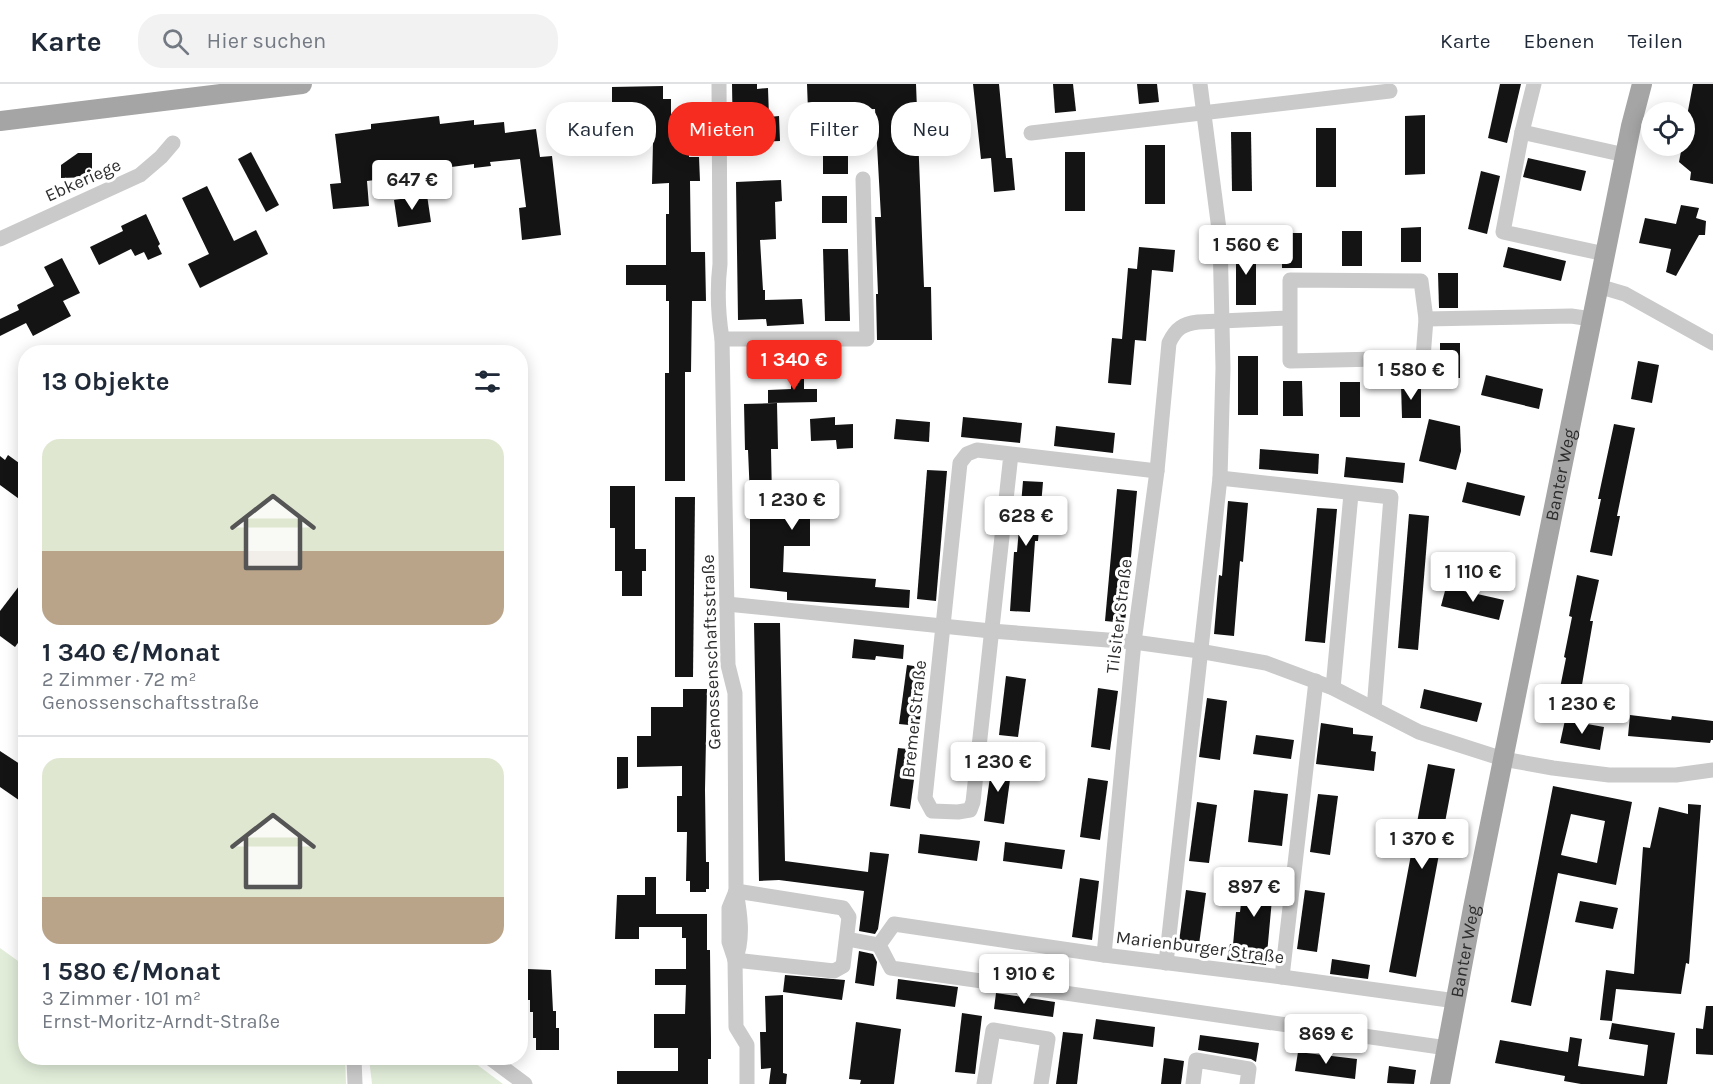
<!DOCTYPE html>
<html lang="de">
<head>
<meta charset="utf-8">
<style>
	body { margin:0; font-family:Karla,sans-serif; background:#f2f2f3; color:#1f2937; height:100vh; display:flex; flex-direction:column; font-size:22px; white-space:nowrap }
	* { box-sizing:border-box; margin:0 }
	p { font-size:20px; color:#747a83 }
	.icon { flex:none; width:33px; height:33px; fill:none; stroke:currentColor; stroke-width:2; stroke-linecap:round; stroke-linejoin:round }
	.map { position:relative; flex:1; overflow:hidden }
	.drawer { position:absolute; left:18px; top:261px; width:510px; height:720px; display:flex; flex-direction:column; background:#fff; border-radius:24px; box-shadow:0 3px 15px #0003 }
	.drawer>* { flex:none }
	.top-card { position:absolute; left:546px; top:18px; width:570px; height:54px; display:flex; gap:12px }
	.tools { position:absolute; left:1641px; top:18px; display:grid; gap:12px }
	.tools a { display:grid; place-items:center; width:54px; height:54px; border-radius:50%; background:#fff; box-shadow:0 3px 15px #0003; font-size:30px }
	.price { position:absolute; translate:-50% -51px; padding:0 14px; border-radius:6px; background:#fff; color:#222; font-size:20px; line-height:39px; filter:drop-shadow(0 2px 3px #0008) }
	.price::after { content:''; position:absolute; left:50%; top:36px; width:18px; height:14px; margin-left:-9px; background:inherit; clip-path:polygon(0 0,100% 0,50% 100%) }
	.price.selected { background:#f52c1f; color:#fff }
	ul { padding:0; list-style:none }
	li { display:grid; align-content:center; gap:12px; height:318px; padding:0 24px }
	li+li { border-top:2px solid #e0e1e3 }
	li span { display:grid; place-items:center; height:186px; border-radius:18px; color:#555 }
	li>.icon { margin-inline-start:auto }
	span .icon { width:108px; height:108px; fill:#fffc; stroke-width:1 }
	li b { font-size:26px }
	h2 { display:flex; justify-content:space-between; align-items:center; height:72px; padding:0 24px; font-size:26px }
	.chip { padding:0 21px; border-radius:24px; background:#fff; box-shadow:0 3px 15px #0003; font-size:21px; line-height:54px }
	.chip.selected { background:#f52c1f; color:#fff }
	header { display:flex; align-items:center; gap:36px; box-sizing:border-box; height:84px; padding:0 30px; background:#fff; border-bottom:2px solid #e0e1e3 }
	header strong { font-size:28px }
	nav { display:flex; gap:33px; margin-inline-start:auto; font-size:21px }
	.search { width:420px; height:54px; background:#f2f2f3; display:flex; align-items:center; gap:15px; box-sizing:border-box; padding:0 21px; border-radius:24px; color:#747a83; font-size:22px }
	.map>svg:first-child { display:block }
	.green { fill:#e1edd9 }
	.building { fill:#141414; fill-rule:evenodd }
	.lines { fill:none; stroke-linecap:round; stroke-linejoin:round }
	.minor { stroke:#cacaca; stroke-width:15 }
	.major { stroke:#a5a5a5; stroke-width:20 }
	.labels { text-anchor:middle; stroke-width:6; stroke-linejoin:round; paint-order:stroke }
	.street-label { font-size:18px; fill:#2d2d2d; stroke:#fff }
</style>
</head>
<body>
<header>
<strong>Karte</strong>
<div class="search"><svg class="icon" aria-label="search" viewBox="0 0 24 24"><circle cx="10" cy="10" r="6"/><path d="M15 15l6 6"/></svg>Hier suchen</div>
<nav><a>Karte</a><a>Ebenen</a><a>Teilen</a></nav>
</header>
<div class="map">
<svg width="1713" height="1000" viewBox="0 0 1713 1000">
	<rect width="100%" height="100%" fill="#fff"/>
	<g class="green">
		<polygon points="520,439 528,542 520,542"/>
		<polygon points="0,864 25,882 26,974 345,974 346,1000 0,1000"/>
		<polygon points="369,974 468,974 503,1000 372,1000"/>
	</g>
	<g class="building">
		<polygon points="732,0 757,0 757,5 768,4 769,33 779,32 780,57 733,59"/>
		<polygon points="807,0 916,0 924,203 931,203 932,256 877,256 876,210 878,210 875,133 881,133 875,25 808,27"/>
		<polygon points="973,0 999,0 1006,74 1012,74 1015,106 994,108 991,74 981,75"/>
		<polygon points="1053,0 1073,0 1076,27 1055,29"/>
		<polygon points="1137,0 1157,0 1159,18 1139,20"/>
		<polygon points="1500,0 1521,0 1507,59 1488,54"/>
		<polygon points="1693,0 1713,0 1713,100 1690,96 1691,88 1679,78 1682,62 1684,62 1684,48"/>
		<polygon points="663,2 663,15 671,15 671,30 688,30 689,73 699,73 700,97 690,97 691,168 705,168 706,217 692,217 691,288 685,288 685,397 665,397 665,289 669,289 669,217 666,217 666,201 626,201 626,181 666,181 666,130 669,130 669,99 652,100 653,58 639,59 640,36 628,25 612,25 612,3"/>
		<polygon points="1425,31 1425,90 1405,91 1405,32"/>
		<polygon points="439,32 440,40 474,36 474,41 504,38 505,49 536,45 540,73 552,72 561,151 522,156 519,124 526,123 520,75 490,78 491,82 474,84 474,80 444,84 445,87 367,97 369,122 333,125 330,100 341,99 335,50 371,45 371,40"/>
		<rect x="1316" y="44" width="20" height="59"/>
		<polygon points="1231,48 1251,48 1252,107 1232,107"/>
		<rect x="1145" y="61" width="20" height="59"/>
		<rect x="823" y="63" width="25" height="27"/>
		<polygon points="251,68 279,121 266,128 238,75"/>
		<rect x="1065" y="68" width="20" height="59"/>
		<polygon points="78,69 92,69 92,93 61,94 61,81"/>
		<polygon points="1528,74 1586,87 1581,107 1523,93"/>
		<polygon points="1481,87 1500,92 1487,150 1468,145"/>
		<polygon points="781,96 782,117 775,118 776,155 760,156 763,206 765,206 765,216 802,215 804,240 767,242 766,235 738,236 736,98"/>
		<polygon points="207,102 234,157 256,146 268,170 200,204 188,180 209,170 182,114"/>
		<polygon points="427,111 431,138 398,143 394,116"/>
		<rect x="822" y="112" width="25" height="27"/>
		<polygon points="1681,121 1699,124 1696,134 1706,137 1705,151 1699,151 1676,192 1666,188 1671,165 1639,159 1645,134 1676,140"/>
		<polygon points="146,130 160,160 158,162 162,170 148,176 144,168 135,172 131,165 99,181 90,163 123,147 121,142"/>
		<polygon points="1421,143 1421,178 1401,178 1401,144"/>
		<rect x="1342" y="147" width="20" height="35"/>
		<rect x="1282" y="149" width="20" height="35"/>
		<rect x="1236" y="162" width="20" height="59"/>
		<polygon points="1139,163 1175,166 1173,188 1152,186 1146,257 1135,256 1131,301 1108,299 1112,254 1122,255 1128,184 1137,185"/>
		<polygon points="1508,163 1566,177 1561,197 1503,183"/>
		<polygon points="823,165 848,165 850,237 825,237"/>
		<polygon points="62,174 80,209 63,217 71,232 33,252 26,239 0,252 0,235 19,226 17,221 54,202 44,183"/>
		<polygon points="1438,189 1458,189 1458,224 1439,224"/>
		<rect x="1440" y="259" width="20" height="35"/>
		<rect x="1238" y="272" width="20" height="59"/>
		<polygon points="1638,277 1659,281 1652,319 1631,315"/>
		<polygon points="791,285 804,285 804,305 817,305 817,318 768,319 768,306 791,305"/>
		<polygon points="1486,291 1543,305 1539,325 1481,311"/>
		<polygon points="1283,297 1302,297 1303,332 1283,332"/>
		<rect x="1340" y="298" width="20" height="35"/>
		<polygon points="1421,299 1421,334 1402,334 1401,300"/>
		<polygon points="777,319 778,365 771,365 772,414 782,414 782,431 810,431 810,462 784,462 783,488 876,495 875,503 910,506 909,524 787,516 787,508 750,504 750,413 748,366 745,366 744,320"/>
		<polygon points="835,333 835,341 853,340 853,364 837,365 836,356 811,357 810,335"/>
		<polygon points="963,333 1022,339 1020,359 961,353"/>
		<polygon points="896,335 930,338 929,358 894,355"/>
		<polygon points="1429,335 1460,342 1461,367 1456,386 1419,377"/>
		<polygon points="1614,340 1635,344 1617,432 1620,432 1612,472 1590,468 1601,415 1598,415"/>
		<polygon points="1056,342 1115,349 1113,369 1054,362"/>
		<polygon points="1260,365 1319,370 1318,390 1259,385"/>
		<polygon points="8,371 26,384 26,420 0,401 0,372 5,376"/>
		<polygon points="1346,373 1405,379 1403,399 1344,393"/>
		<polygon points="927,386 947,387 936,517 917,515"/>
		<polygon points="1023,397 1043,398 1038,457 1035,457 1030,528 1010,527 1014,468 1017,468"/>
		<polygon points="1467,398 1525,412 1520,432 1462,418"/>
		<polygon points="610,402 635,402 635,465 646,465 646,487 642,487 642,512 622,512 622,487 615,487 615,444 610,444"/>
		<polygon points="1117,405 1137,407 1125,539 1105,537"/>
		<polygon points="675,413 695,413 693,593 675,593"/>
		<polygon points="1228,417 1248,419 1243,478 1240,477 1234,552 1214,550 1219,491 1222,492"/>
		<polygon points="1317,424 1337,425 1325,559 1305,557"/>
		<polygon points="1409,430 1429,432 1418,566 1398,564"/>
		<polygon points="1577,491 1599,496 1590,537 1593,537 1579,618 1558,614 1566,574 1564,573 1572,533 1569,532"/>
		<polygon points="26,493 26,548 15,563 0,552 0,527"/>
		<polygon points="1446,503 1504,516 1499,536 1441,522"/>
		<polygon points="754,539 780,539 785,777 868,788 870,768 889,770 878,845 875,850 859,847 864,807 779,796 759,797"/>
		<polygon points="854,555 904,561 903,575 876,572 875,576 852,574"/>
		<polygon points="907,581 927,584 919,642 899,640"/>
		<polygon points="1006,592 1026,595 1018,653 999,651"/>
		<polygon points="1098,604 1118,607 1110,666 1091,663"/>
		<polygon points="683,605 707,605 705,706 706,778 709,778 709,805 706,805 706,808 690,808 690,797 686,797 687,748 677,748 677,712 682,712 682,682 637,683 637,652 651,652 651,623 683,623"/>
		<polygon points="1424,605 1482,619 1477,638 1420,624"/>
		<polygon points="1207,614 1227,617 1220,676 1199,673"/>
		<polygon points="1630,631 1671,636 1672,632 1713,637 1713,656 1711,656 1710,659 1628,652"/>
		<polygon points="1565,636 1604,643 1600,666 1560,659"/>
		<polygon points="1321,639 1353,644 1353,650 1373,652 1371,667 1376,668 1374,687 1316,680"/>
		<polygon points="1256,651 1294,656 1291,675 1253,670"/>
		<polygon points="898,664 918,666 910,725 890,722"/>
		<polygon points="0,667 26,684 26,721 0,703"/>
		<polygon points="617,673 628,673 628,704 617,705"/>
		<polygon points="992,678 1012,681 1004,740 984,737"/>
		<polygon points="1428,680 1455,685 1416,893 1389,888"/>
		<polygon points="1088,694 1108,697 1100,756 1080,753"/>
		<path d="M1553,702L1632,718L1616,801L1558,789L1531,922L1511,918ZM1571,730L1605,737L1597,779L1561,771Z"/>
		<polygon points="1254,706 1288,710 1282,762 1248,758"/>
		<polygon points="1318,710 1338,712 1330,771 1310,768"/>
		<polygon points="1197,718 1217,721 1209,779 1189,777"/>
		<polygon points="1688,720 1701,721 1689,880 1686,879 1681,910 1616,905 1612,937 1600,936 1606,886 1634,890 1643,763 1650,764 1659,723 1688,730"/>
		<polygon points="920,750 980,757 977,777 918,769"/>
		<polygon points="1005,758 1065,766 1062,785 1003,777"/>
		<polygon points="1245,785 1278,789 1275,816 1272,815 1266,881 1227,876 1230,860 1233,861 1236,828 1240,828"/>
		<polygon points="645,793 656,793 656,830 707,830 707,866 710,866 711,955 711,975 708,975 708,1000 617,1000 617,987 678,987 678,964 654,964 654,930 685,930 686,901 655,901 655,885 686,885 686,854 682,854 682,843 639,843 639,855 615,855 617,811 645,811"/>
		<polygon points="1080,794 1099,797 1092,856 1072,853"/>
		<polygon points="1186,806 1206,809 1198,868 1178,865"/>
		<polygon points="1305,806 1325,809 1317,868 1297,865"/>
		<polygon points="1580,817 1618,824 1613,845 1575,838"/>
		<polygon points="859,867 873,870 877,878 874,902 855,899"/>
		<polygon points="1332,875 1370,881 1368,895 1330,890"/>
		<polygon points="527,885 551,886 553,927 556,927 556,944 559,944 559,966 536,966 536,954 533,954 533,928 530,928 530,916 527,916"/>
		<polygon points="785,891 845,896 842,916 783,908"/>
		<polygon points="898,895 958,903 955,923 896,915"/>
		<polygon points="996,909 1055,918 1053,933 994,925"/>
		<polygon points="783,911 783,989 787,990 786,1000 769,1000 771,984 761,985 760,948 766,948 765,912"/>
		<polygon points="1706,922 1713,922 1713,971 1696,970 1696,944 1703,945"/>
		<polygon points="962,929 982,932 975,990 955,988"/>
		<polygon points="1096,935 1155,943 1153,963 1093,955"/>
		<polygon points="856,938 901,945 894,1000 860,1000 861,996 849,995"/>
		<polygon points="1612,939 1675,949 1667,1000 1581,1000 1564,997 1565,992 1495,979 1500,956 1568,968 1570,953 1582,955 1578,982 1644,992 1648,961 1609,955"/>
		<polygon points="1063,948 1083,950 1077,1000 1056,1000"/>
		<polygon points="1200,951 1259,959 1256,978 1251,975 1198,966"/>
		<polygon points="1298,968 1357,975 1355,995 1295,987"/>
		<polygon points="1164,974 1184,977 1181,1000 1161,1000"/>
		<polygon points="1389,982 1416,986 1414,1000 1387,999"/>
	</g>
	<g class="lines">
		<g class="minor">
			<path d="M719,0L720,180C717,205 718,230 722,255L728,581L735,609L736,807C740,829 744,855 735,876"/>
			<polyline points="1534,0 1522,48 1503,148 1605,170"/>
			<polyline points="1522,48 1625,71"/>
			<polyline points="1031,49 1390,7"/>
			<polyline points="0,155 140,91 161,73 173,59"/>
			<polygon points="1290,196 1421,197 1426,235 1423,274 1290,277"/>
			<polyline points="1598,202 1625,210 1713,259"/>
			<polyline points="1426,235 1571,232 1592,235"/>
			<polyline points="722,255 867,255 863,95"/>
			<polyline points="1011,370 973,718 970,726 958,728 932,727 925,714 960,379 967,370 977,366 1157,387"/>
			<polyline points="1220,394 1391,413 1374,625"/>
			<polyline points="727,520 991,547 1134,558 1199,567 1266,579 1333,604 1419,648 1503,675 1553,684 1609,691 1676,691 1713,686"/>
			<polyline points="1333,604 1351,410"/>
			<polyline points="736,807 729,824 729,858 735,876 736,943 747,961 747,1000"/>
			<polyline points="847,855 879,861"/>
			<path d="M1104,871L1134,558L1157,387L1169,259C1176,244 1183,240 1198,238L1289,234"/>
			<polyline points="735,876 834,887 843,882 849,833 843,824 736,807"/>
			<polyline points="1166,879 1220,394 1223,284 1220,153 1200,0"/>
			<polyline points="1282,893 1316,597"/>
			<polyline points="1447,964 891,884 879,861 894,840 1104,871 1282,893 1456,917"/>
			<polyline points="354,974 355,1000"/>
			<polyline points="490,974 525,1000"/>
			<polyline points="984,1000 993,946 1048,955 1041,1000"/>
			<polyline points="1193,1000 1196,976 1249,985 1247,1000"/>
		</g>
		<g class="major">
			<polyline points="0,37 302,0"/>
			<path id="s1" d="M1440,1000L1473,824L1592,235L1631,42L1642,0"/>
		</g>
	</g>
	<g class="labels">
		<g class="street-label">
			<text transform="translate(83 96) rotate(-24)" y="6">Ebkeriege</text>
			<text dy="6" stroke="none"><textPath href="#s1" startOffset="621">Banter Weg</textPath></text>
			<text transform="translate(1119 532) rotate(-83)" y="6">Tilsiter Straße</text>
			<text transform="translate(711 568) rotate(-92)" y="6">Genossenschaftsstraße</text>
			<text transform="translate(914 635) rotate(-84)" y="6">Bremer Straße</text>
			<text transform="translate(1200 863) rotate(7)" y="6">Marienburger Straße</text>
			<text dy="6" stroke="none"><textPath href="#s1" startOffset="135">Banter Weg</textPath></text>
		</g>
	</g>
</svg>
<div class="tools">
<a><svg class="icon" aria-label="locate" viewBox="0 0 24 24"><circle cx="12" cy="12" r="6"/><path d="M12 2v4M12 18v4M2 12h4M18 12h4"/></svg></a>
</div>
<b class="price" style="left:412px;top:127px">647 €</b>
<b class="price" style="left:1246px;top:192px">1 560 €</b>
<b class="price selected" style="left:794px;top:307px">1 340 €</b>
<b class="price" style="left:1411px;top:317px">1 580 €</b>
<b class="price" style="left:792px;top:447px">1 230 €</b>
<b class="price" style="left:1026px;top:463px">628 €</b>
<b class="price" style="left:1473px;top:519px">1 110 €</b>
<b class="price" style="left:1582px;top:651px">1 230 €</b>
<b class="price" style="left:998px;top:709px">1 230 €</b>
<b class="price" style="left:1422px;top:786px">1 370 €</b>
<b class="price" style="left:1254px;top:834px">897 €</b>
<b class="price" style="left:1024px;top:921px">1 910 €</b>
<b class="price" style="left:1326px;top:981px">869 €</b>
<div class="top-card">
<a class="chip">Kaufen</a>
<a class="chip selected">Mieten</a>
<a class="chip">Filter</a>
<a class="chip">Neu</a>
</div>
<section class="drawer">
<h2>13 Objekte<svg class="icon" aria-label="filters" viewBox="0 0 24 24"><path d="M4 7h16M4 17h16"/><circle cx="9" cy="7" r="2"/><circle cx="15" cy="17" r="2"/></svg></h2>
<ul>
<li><span style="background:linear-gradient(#dfe7d0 60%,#b9a48a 0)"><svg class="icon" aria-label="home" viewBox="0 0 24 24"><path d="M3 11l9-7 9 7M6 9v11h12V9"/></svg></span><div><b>1 340 €/Monat</b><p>2 Zimmer · 72 m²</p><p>Genossenschaftsstraße</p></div></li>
<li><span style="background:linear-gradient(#dfe7d0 75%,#b9a48a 0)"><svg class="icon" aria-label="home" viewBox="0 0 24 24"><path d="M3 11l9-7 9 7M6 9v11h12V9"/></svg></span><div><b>1 580 €/Monat</b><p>3 Zimmer · 101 m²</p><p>Ernst-Moritz-Arndt-Straße</p></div></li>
</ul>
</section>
</div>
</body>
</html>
